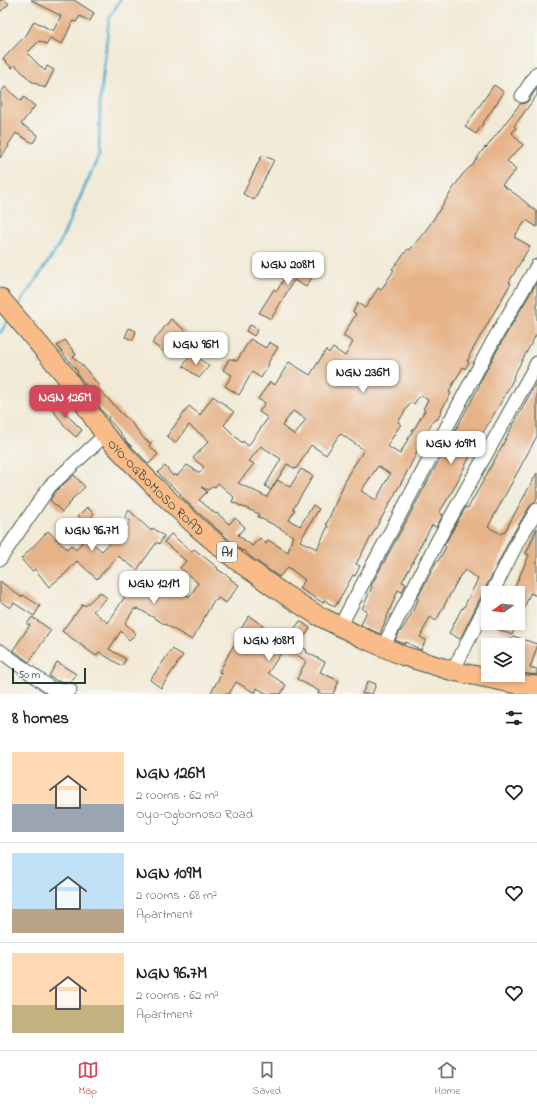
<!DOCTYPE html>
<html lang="en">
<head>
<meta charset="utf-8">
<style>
	body { margin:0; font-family:"Indie Flower",sans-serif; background:#f6f6f6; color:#222; height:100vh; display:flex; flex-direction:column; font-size:15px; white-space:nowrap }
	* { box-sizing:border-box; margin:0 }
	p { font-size:13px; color:#767676 }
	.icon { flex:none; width:22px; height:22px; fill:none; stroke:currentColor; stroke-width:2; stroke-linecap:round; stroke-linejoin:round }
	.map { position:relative; height:694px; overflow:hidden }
	.details { display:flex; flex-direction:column; background:#fff; flex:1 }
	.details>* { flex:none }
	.needle { width:26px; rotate:255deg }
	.tools { position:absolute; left:481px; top:586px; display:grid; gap:8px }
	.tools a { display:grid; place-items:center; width:44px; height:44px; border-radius:0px; background:#fff; box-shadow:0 2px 6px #0003; font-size:20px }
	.scale { position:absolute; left:12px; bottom:10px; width:74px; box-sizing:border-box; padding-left:4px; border:2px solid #1f3d34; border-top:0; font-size:11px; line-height:14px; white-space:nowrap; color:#1f3d34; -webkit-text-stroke:3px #f6f6f2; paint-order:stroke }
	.price { position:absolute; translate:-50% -34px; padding:0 9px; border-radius:8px; background:#fff; color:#222; font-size:13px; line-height:26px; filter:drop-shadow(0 1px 2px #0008) }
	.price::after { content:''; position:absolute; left:50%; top:24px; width:12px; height:9px; margin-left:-6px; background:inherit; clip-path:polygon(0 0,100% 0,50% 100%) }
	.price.current { background:#d1495b; color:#fff }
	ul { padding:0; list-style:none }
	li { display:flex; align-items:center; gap:12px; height:100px; padding:0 12px }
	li+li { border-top:1px solid #e0e0e0 }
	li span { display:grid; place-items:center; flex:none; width:112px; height:80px; border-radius:0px; color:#555 }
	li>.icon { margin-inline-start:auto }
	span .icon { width:48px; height:48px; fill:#fffc; stroke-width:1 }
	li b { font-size:17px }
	h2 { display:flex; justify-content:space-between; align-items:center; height:48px; padding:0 12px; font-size:17px }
	.menu { display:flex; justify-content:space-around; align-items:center; height:56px; border-top:1px solid #e0e0e0; background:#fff; font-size:11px; color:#767676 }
	.menu a { display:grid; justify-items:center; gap:2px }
	.menu .current { color:#d1495b }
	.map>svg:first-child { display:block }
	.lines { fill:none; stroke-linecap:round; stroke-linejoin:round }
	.stream { stroke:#4faccd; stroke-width:3 }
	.building { fill:#e6b287; fill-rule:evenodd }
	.minor-casing { stroke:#3f574c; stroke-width:15 }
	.highway-casing { stroke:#3f574c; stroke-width:21 }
	.minor { stroke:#fff; stroke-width:13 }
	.highway { stroke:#f9bc89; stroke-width:19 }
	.labels { text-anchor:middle; stroke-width:3; stroke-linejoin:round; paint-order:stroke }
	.shield { fill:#f6f6f2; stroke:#60746d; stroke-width:1 }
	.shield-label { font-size:12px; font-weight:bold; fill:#1f3d34 }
	.street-label { font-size:13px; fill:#1f3d34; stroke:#f6f6f2 }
</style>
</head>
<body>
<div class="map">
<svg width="537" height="694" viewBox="0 0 537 694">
	<rect width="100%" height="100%" fill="#f6f6f2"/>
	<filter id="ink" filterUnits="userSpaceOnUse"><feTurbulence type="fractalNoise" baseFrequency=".025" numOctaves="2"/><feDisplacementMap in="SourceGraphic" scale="8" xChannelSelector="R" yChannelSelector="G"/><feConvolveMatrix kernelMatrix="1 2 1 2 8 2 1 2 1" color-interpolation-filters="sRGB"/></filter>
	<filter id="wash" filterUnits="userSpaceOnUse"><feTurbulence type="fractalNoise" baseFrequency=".012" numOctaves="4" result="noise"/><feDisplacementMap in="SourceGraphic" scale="16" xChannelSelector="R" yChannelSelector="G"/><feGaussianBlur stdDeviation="0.9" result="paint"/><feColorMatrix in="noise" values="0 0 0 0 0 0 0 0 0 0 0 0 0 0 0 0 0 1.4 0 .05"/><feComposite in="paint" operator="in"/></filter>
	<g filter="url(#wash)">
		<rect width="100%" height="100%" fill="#f2ead6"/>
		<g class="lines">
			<g class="stream">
				<polyline points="17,308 58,247 99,155 100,102 109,19 120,0"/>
				<polyline points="0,333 9,319"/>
			</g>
		</g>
		<g id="blocks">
			<g class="building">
				<polygon points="0,0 5,0 9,4 0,12"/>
				<polygon points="31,0 74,0 94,13 90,21 80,16 76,22 73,21 62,44 50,38 47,44 39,41 27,53 45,71 47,66 54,70 45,88 31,81 15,65 12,68 3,59 27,34 34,21 53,31 61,16"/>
				<polygon points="494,85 504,92 476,134 465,127"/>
				<polygon points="5,87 21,101 24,97 35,106 21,124 38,135 33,143 16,133 8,145 9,146 0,158 0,93"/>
				<path d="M537,88V95L514,126L516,128L512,133L523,145L507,161L516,170L502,185L518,196L537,212V227L526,220L514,237L530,246L509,282L511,283L469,356H470L467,361L469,362L465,369L463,367L453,384L449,392L451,393L441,411H442L437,420L435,419L431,424L405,476L372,535L356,564L360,566L355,576L353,575L335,607L324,600L323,603L299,588L305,580L288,567L279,577L251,557L243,550L242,551L200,514L180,495L181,494L165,480L158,472L165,466L173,476L175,474L177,476L187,465L200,473L204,467L193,458L209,441L189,425L175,443L167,436L189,406L200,415L213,396L234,412L224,425L242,443L243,441L248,446L268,418L259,412L265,403L258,399L270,382L275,385L289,362L310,375L326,350L329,353L333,348L345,356L353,342L343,336L356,314L353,312L358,303L365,308L378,288L381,290L394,270L392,269L408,249L410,250L429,226L462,175L470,167H471L485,147L486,148L520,104L525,103L528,101ZM420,395L428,400L423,409L425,410L415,428H414L400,454L387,446L401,424L398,422L411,402L414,404ZM293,411L306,419L295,435L282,426ZM341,434L364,450L347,476V477L326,525L328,526L317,549L300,541L319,509L313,505L300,526L289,520L295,510L293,509L313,476L301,469L290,487L277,480L267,497L238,483L254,464L249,461L261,446L281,459L265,486L271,490L287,464L296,469L311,445L326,455L339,435H340ZM378,466L390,474L376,500L361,491ZM218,483L234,497L232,502L259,514L258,517L276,526L293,536L288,552L268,540L266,544L260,538L252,546L238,535L245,527L235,518L229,524L217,513L216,514L199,500L207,492L201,487L208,490L213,486L215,487Z"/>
				<polygon points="262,155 274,160 254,200 243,194"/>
				<polygon points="296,258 303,262 303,263 316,270 306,287 294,280 271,319 259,313 274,289 277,291"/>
				<polygon points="537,282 537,333 513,377 514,378 504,397 475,446 453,490 439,513 443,515 436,527 432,525 418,550 419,551 402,582 406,584 402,592 398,590 380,634 361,625 367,611 362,609 372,587 371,586 480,385 479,384 500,345"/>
				<polygon points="171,319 187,332 168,355 152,343"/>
				<polygon points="250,325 258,329 254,336 246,331"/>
				<polygon points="129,328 136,331 133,340 125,337"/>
				<polygon points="250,339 266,348 269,342 278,347 268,363 269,364 261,378 252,372 239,395 225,386 232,375 223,370 229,359 232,359 237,361"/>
				<polygon points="65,340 76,355 73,357 84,367 99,386 97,387 121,413 130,421 145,440 151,443 149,446 158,454 149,464 127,442 117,429 108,419 109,418 102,411 91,394 92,394 77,373 78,372 57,346"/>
				<polygon points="192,353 209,366 199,378 183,366"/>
				<polygon points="537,381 537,436 488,527 501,534 503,532 504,533 537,473 537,498 534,503 530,506 511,537 485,589 484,594 481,597 460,639 449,633 462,608 463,609 478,579 465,570 462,574 461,574 436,621 430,617 420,637 426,640 421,650 406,642 405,644 395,640 401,630 402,630 410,616 418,600 417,599 437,561 438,561 446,547 444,545 445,544 457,522 466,507 468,508 482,483"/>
				<polygon points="55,400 72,420 82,430 76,437 67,429 49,405"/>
				<polygon points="74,475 85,487 71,500 72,501 62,512 50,500 56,491"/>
				<polygon points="87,507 94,514 86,523 78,516"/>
				<polygon points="129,510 151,531 153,528 164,536 159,544 157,542 137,570 118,556 97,579 77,561 66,573 49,587 35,569 32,571 21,559 48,531 67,549 71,545 76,550 85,538 102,551 131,521 125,517"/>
				<polygon points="537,528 537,596 530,593 519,622 518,622 518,593 512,593 529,555 526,554"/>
				<polygon points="171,534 192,552 194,549 218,568 217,569 231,578 230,579 239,585 226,603 218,598 216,601 214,600 192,640 137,608 136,610 135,608 125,623 136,634 129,640 121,631 109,649 126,659 122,666 99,652 96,656 62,631 74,615 74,616 83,604 85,606 100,592 107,598 93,611 108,623 138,576 164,590 167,584 190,597 198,583 180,568 186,561 164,542"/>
				<polygon points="0,581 21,597 23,595 40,606 34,616 14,603 10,608 0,601"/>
				<polygon points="249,616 268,629 264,634 277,643 283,634 289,637 300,621 310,628 299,645 307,650 306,652 325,662 320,672 339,681 333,694 318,694 319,691 297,679 306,661 285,647 268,673 286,685 281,694 267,694 257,688 255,693 236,682 229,694 210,694 222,673 219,672 238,637 237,636 239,632"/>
				<polygon points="32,617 51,630 29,662 13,650 30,625 27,624"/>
				<polygon points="499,623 517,623 512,635 497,629"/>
				<polygon points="513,636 537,644 537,647 530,668 537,669 537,675 518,673 518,645 509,644"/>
				<polygon points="172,649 183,655 161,688 150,680"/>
				<polygon points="57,662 76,674 71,682 57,681 49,676"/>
				<polygon points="368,681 376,684 372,694 362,694"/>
			</g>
		</g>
	</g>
	<g filter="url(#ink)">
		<use href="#blocks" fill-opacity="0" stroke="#3f574c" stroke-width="1"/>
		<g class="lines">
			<g class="minor-casing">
				<g id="minor">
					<polyline points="522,96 537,73"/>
					<polyline points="0,559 50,486 105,435"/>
					<polyline points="492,593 518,541 537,510"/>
					<polyline points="340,626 493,341 537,266"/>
					<polyline points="383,647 438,540 537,363"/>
					<polyline points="0,651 52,689 70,690"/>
					<polyline points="453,671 488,601"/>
				</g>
			</g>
			<g class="highway-casing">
				<g id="highway">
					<path id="s1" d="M0,298L65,375L105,435L157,489L198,528L236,560L278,590L317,615L363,638L404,656L453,671L517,684L537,686"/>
				</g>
			</g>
			<use href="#minor" class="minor"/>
			<use href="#highway" class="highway"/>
		</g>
	</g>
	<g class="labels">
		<rect class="shield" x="217" y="542" width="20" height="20" rx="3"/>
		<g class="shield-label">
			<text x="227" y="556">A1</text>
		</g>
		<g class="street-label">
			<text dy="5" stroke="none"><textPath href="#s1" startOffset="246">OYO-OGBOMOSO ROAD</textPath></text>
		</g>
	</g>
</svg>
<div class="tools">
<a><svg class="needle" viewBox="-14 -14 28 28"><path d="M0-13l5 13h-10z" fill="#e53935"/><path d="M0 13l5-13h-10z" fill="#767676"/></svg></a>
<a><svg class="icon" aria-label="layers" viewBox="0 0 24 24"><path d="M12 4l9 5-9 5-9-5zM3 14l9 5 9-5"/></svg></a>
</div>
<div class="scale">50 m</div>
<b class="price" style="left:288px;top:286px">NGN 208M</b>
<b class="price" style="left:196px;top:366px">NGN 96M</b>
<b class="price" style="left:363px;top:394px">NGN 236M</b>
<b class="price current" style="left:65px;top:419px">NGN 126M</b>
<b class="price" style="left:451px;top:465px">NGN 109M</b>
<b class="price" style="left:92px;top:552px">NGN 96.7M</b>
<b class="price" style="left:154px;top:605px">NGN 121M</b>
<b class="price" style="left:269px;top:662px">NGN 108M</b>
</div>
<section class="details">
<h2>8 homes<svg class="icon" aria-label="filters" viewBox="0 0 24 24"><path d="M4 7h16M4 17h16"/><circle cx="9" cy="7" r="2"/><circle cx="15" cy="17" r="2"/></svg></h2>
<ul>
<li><span style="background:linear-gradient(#ffd9b3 65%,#9aa5b1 0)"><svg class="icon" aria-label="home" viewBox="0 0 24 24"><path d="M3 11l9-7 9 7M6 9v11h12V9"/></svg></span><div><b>NGN 126M</b><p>2 rooms · 62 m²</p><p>Oyo-Ogbomoso Road</p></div><svg class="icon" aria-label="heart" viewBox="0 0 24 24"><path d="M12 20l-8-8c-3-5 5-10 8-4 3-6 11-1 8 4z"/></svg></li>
<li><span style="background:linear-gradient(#bfe0f5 70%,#b9a48a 0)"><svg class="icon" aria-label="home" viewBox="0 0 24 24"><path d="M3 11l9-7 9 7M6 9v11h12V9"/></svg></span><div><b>NGN 109M</b><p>2 rooms · 68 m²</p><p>Apartment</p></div><svg class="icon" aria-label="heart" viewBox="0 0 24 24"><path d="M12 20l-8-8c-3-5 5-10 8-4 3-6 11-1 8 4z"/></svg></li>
<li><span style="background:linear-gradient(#ffd9b3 65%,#c2b280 0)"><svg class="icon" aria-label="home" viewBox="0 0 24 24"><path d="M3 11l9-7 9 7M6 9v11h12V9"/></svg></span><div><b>NGN 96.7M</b><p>2 rooms · 62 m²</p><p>Apartment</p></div><svg class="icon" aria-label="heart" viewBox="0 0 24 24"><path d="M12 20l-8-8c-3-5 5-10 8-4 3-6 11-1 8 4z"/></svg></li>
</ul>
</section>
<nav class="menu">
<a class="current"><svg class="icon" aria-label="map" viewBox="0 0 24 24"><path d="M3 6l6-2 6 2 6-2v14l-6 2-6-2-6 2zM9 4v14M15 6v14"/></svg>Map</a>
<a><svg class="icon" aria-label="saved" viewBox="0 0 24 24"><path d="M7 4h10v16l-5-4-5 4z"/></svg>Saved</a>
<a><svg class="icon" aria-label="home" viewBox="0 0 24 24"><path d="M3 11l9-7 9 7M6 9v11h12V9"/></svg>Home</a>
</nav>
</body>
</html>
